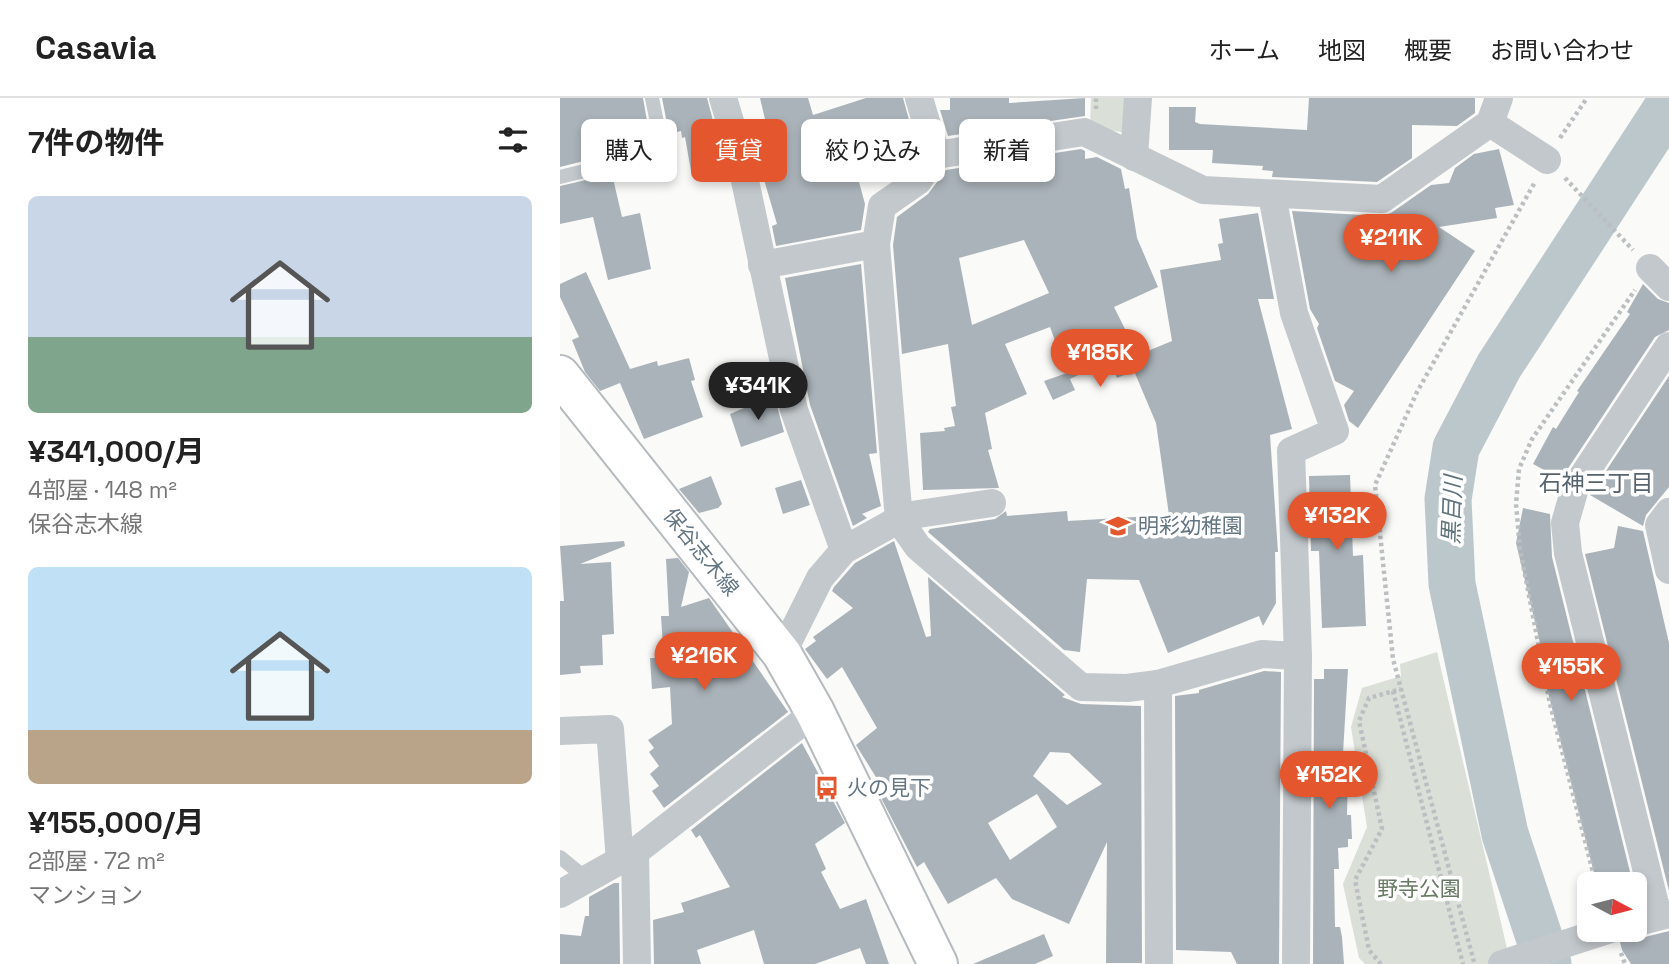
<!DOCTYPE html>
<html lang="ja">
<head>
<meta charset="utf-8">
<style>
	body { margin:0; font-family:"Space Grotesk","Noto Sans JP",sans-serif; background:#f2f2f2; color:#222; height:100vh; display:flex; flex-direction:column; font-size:26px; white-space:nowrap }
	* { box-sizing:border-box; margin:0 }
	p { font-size:23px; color:#767676 }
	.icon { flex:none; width:38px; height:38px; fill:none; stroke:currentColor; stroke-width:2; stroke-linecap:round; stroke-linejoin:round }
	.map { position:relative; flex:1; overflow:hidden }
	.drawer { display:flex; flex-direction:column; background:#fff; width:560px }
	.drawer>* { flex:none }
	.guide { position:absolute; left:21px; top:21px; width:665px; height:63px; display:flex; gap:14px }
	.needle { width:46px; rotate:97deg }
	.controls { position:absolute; left:1017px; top:774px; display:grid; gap:14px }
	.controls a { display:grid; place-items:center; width:70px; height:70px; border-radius:10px; background:#fff; box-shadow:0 4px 10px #0003; font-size:35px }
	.price { position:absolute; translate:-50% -60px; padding:0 16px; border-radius:24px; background:#e4572e; color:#fff; font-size:23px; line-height:46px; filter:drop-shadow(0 2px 4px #0008) }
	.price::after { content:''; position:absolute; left:50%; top:42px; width:21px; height:16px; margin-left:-10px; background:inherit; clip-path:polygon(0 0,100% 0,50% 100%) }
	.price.selected { background:#222; color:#fff }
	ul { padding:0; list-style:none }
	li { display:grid; align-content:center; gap:14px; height:371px; padding:0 28px }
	li span { display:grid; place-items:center; height:217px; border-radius:10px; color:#555 }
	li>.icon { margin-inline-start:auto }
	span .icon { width:126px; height:126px; fill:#fffc; stroke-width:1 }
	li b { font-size:30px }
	h2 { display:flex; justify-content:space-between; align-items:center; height:84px; padding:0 28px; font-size:30px }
	.chip { padding:0 24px; border-radius:10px; background:#fff; box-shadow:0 4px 10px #0003; font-size:24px; line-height:63px }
	.chip.selected { background:#e4572e; color:#fff }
	header { display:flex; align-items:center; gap:42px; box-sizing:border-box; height:98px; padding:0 35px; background:#fff; border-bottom:2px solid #e0e0e0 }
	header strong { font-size:33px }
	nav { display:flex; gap:38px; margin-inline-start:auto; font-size:24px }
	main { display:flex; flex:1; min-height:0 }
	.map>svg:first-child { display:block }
	.green { fill:#dadfd7 }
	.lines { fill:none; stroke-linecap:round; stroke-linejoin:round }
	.river { stroke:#bbc7cb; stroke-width:47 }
	.building { fill:#aab3b9; fill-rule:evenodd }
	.primary-casing { stroke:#b5babe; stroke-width:42 }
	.path { stroke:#bbbfc2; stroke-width:4.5; stroke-dasharray:3.5 3.5; stroke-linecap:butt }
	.lane { stroke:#c3c8cc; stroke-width:14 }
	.street { stroke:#c3c8cc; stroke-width:28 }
	.primary { stroke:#fff; stroke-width:38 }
	.labels { text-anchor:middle; stroke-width:7; stroke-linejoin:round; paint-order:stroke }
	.poi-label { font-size:21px; fill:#657683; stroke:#fff; text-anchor:start }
	.street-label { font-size:21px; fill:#657683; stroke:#fff }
	.park-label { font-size:21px; fill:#687a64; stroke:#fff }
	.neighbourhood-label { font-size:23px; fill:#57646e; stroke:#fff }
	.water-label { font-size:23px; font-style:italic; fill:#60757c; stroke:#fff }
</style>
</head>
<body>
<header>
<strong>Casavia</strong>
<nav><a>ホーム</a><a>地図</a><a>概要</a><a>お問い合わせ</a></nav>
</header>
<main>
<section class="drawer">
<h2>7件の物件<svg class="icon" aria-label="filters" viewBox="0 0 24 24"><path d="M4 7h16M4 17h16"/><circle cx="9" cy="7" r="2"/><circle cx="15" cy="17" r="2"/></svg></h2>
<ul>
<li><span style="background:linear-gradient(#c9d6e8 65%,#7fa58c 0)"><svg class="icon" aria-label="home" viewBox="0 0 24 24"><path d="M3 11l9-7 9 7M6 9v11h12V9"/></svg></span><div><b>¥341,000/月</b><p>4部屋 · 148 m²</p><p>保谷志木線</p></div></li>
<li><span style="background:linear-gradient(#bfe0f5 75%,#b9a48a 0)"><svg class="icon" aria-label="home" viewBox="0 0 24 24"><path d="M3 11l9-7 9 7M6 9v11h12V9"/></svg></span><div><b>¥155,000/月</b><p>2部屋 · 72 m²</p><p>マンション</p></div></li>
</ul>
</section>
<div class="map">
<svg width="1109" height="866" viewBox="0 0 1109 866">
	<rect width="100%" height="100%" fill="#fafaf8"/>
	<g class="green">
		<polygon points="531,0 569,0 567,35 530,29"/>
		<polygon points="877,554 950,863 942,866 805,866 799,860 783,786 807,729 791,629 802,590 841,578 840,566"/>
	</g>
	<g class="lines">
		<polyline class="river" points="988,866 945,736 892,486 888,401 896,350 939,268 1109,7"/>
	</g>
	<g class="building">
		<polygon points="0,0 83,0 90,40 46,51 48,57 0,69"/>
		<polygon points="102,0 147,0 165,67 131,73 125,39 122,40 121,33 109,36"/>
		<polygon points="200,0 248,0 253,17 306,0 343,0 358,54 349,67 299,84 305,106 301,132 216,148 212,128 217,126 195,51 211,47"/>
		<polygon points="390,0 449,0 449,5 525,0 525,18 388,38 380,12 390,12"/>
		<polygon points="749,0 915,0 915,15 897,28 852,27 852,60 817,84 712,79 713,73 702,72 703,68 652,65 653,52 609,52 609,9 636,9 635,24 640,26 747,32"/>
		<path d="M521,51L525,53V61L537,59L561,71L565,91L569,90L577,140L598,189L554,209L578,257L612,243L600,172L661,162L658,146L663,145L659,121L698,115L714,201H698L732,331L710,337L718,454H715L716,505L703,528L699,518L608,555L579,482L527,481L520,554L504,552L368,434L370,431L435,421L446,413L447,418L507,413L508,423L609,417L596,325L574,273L557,280L550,262L510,281L515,292L493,302L484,283L507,275L490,229L445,246L467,296L425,315L432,351L428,352L439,390L363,392L360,335L385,333L384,330L395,328L391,309L396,308L388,246L342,256L333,147L337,119L368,96L386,72ZM464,142L489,195L412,227L399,160Z"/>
		<polygon points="939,51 954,107 935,110 937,120 879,129 915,153 798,330 789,323 784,307 794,293 775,283 757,230 759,226 750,211 732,113 821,118 831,115 871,87 889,85 895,70 914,56"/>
		<polygon points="52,76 62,119 80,115 91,171 48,182 33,119 0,126 0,88"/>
		<polygon points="301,166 317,355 309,356 321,408 302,416 307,420 293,428 250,307 225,180"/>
		<polygon points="26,174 70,271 97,263 98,268 129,260 135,282 131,283 143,319 84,341 60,285 40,293 25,274 12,242 19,239 0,199 0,186"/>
		<polygon points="1083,186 1098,201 1109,205 1109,232 1095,239 1001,381 973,366 993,329 996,331 1019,294 1017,293 1070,216 1067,214"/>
		<polygon points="1109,278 1109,389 1086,417 1083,428 1030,397"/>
		<polygon points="214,297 224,334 181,349 170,316"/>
		<polygon points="790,377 793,458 803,457 806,528 762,530 759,453 751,453 749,378"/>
		<polygon points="151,378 162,406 158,410 139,415 119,391"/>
		<polygon points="241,382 250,407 223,416 215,390"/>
		<polygon points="963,410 990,416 992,459 1073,786 1038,786 1034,775 982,571 986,570 956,445"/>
		<polygon points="1058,428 1083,433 1109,545 1109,793 1025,456 1054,450"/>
		<polygon points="64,443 65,448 20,466 51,464 54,536 42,537 43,567 20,568 21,575 0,577 0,503 4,503 0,448"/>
		<path d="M334,443L366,539L371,538L368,479L505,597L502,599L521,606L581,608L582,865H546L547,744L509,826L452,801L436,780L388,806L364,764L357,769L319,696L324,692L296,647L317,630L282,569L267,581L245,551L256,543L253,539L293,510L272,493L274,489L295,465ZM490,654L509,655L542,686L507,707L473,678ZM477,696L497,729L450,762L428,725Z"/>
		<polygon points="118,460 129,474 121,509 149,500 228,614 104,710 92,693 99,688 90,676 99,668 89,654 94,650 88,642 112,626 110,589 92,591 90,560 99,560 98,550 103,550 101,518 109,518 106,461"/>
		<polygon points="764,571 788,571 782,672 788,672 787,717 791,717 792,741 788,741 788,749 778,750 779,771 774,771 775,829 780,829 782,839 784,866 753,866 754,581 764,581"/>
		<polygon points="704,573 721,574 719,866 677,866 671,854 616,852 615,598 639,595 639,592"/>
		<polygon points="242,645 285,725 255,746 266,771 261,774 280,811 306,801 329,866 306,866 300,850 255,866 204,866 194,832 137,852 141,866 94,866 93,822 124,814 121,805 170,789 140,737 136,740 131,732"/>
		<polygon points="54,785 59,785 60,866 0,866 0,836 21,838 25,818 29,818 29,799"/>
		<polygon points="1109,833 1109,866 1071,866 1062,852 1060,844 1065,839 1077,841"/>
		<polygon points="484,836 493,858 475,866 413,866"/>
	</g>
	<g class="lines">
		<g class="primary-casing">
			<polyline id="primary" points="0,277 222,556 255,614 378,866"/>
		</g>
		<g class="path">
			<polyline points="536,11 536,0"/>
			<polyline points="1000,40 1027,0"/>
			<polyline points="1005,80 1073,152"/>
			<polyline points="833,593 903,866"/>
			<polyline points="1036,786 990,606 960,451 956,406 959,371 972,341 1075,192"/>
			<polyline points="1061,855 1065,866"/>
			<polyline points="914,864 833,561 815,387 857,294 975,84"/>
			<polyline points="821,866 809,852 795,782 822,731 799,623 809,600 841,591"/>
		</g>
		<g class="lane">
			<polyline points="0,79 98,55 102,49 92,0"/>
			<polyline points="0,759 28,782"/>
		</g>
		<g class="street">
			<polyline points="163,0 178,50 234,312 284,452"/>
			<polyline points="930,25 987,62"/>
			<polyline points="376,57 524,34 643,92 822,101 930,25 939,0"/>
			<polyline points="574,59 578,0"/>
			<polyline points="712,97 734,215 775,333 731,353 738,558 736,866"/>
			<polyline points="316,146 339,422 358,449 521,589 567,590 598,586 702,556 738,558"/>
			<polyline points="202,167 316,146 322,108 358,83 376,57 359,0"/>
			<polyline points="1090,170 1109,189"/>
			<polyline points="1109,414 1099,427 1109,472"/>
			<polyline points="222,556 260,480 284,452 345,418 432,405"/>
			<polyline points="598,586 599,866"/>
			<polyline points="0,633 50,631 60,763"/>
			<polyline points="75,754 77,866"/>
			<polyline points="0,796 75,754 255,614"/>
			<polyline points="1098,818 1008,455 1005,425 1015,390 1109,248"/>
			<polyline points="1074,825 1109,816"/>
			<polyline points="942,866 1051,831"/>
		</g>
		<use href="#primary" class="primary"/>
	</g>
	<defs>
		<g id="school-bare" transform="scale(1.89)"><path d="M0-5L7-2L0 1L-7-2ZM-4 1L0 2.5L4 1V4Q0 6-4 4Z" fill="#e4572e" stroke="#fff" stroke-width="2.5" paint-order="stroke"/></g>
		<g id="bus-bare" transform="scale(1.89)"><path d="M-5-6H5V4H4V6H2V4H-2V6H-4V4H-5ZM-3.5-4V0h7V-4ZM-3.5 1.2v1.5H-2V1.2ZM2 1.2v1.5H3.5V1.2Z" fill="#e4572e" stroke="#fff" stroke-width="2.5" paint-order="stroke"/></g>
	</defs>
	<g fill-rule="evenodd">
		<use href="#school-bare" x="558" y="428"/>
		<use href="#bus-bare" x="267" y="690"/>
	</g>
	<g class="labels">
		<g class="poi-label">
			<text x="578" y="435">明彩幼稚園</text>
			<text x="287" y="697">火の見下</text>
		</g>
		<g class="street-label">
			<text transform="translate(141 454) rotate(51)" y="7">保谷志木線</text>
		</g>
		<g class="park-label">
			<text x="859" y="798">野寺公園</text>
		</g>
		<g class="neighbourhood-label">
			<text x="1036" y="393">石神三丁目</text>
		</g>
		<g class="water-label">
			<text transform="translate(892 412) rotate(-88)" y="8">黒目川</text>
		</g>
	</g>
</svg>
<div class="controls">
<a><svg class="needle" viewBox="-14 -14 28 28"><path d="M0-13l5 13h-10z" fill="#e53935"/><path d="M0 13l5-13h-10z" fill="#767676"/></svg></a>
</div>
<b class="price" style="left:831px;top:176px">¥211K</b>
<b class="price" style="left:540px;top:291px">¥185K</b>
<b class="price selected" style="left:198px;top:324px">¥341K</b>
<b class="price" style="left:777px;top:454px">¥132K</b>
<b class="price" style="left:144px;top:594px">¥216K</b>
<b class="price" style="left:1011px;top:605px">¥155K</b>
<b class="price" style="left:769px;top:713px">¥152K</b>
<div class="guide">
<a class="chip">購入</a>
<a class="chip selected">賃貸</a>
<a class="chip">絞り込み</a>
<a class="chip">新着</a>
</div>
</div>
</main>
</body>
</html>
